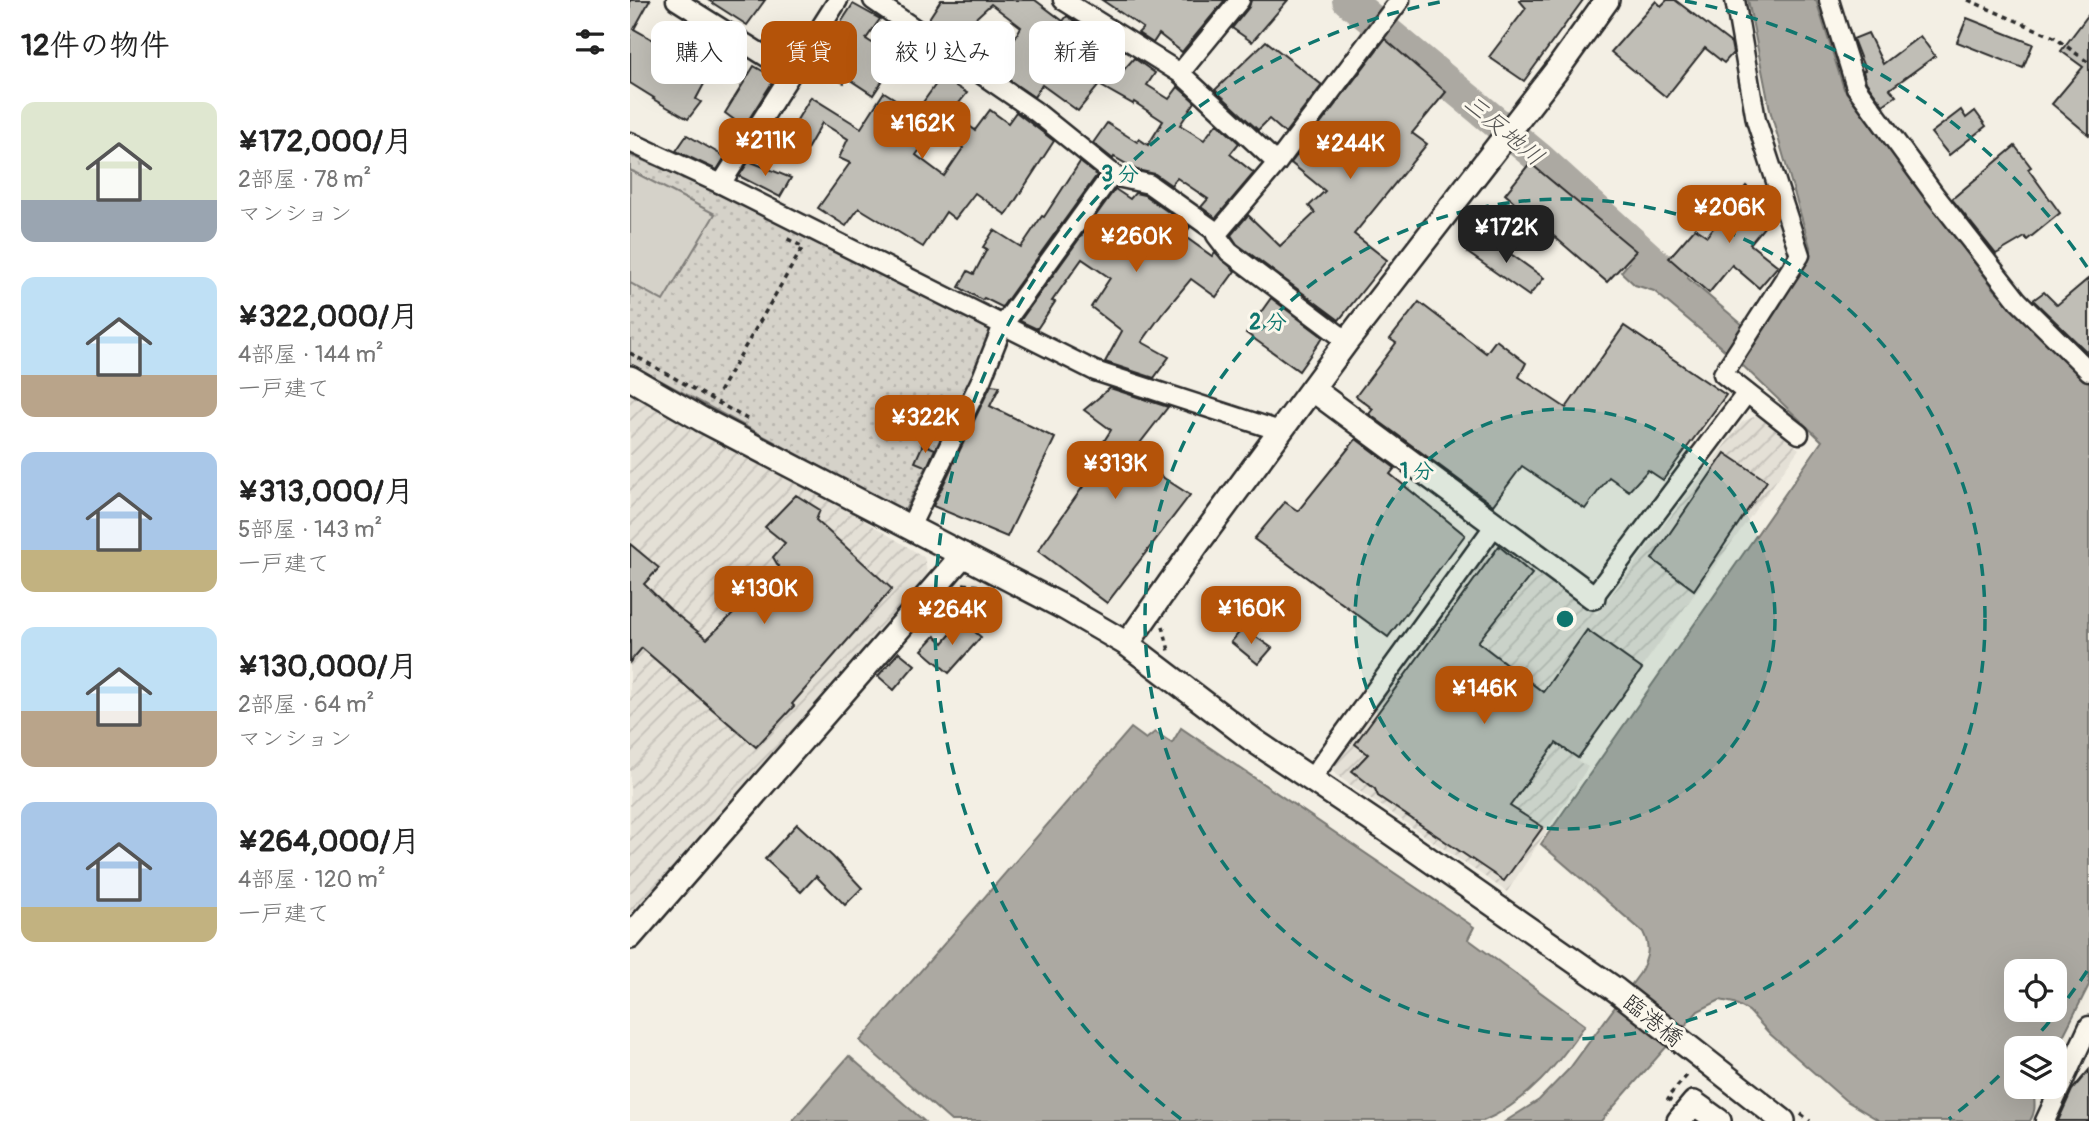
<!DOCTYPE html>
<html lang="ja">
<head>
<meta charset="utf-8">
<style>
	body { margin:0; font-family:Pangolin,"Klee One",sans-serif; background:#f6f6f6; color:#222; height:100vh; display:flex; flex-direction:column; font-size:26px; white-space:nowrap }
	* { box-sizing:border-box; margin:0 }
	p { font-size:23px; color:#767676 }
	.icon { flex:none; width:38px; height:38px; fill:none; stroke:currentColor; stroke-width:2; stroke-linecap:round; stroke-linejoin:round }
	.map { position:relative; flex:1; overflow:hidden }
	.details { display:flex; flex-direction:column; background:#fff; width:630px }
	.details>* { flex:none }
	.hud { position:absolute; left:21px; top:21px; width:665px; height:63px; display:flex; gap:14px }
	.buttons { position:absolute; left:1374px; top:959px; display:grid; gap:14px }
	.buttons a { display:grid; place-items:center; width:63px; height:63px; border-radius:14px; background:#fff; box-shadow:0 7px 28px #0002; font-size:35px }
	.price { position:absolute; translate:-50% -60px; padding:0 16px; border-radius:14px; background:#b45309; color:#fff; font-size:23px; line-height:46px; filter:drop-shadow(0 2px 4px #0008) }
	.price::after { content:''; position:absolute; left:50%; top:42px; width:21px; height:16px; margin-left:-10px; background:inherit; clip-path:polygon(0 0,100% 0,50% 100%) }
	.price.on { background:#222; color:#fff }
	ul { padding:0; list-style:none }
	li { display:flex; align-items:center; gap:21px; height:175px; padding:0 21px }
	li span { display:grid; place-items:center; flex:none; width:196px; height:140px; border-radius:14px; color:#555 }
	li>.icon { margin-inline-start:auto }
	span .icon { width:84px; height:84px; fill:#fffc; stroke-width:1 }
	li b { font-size:30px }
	h2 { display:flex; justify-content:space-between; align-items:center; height:84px; padding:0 21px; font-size:30px }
	.pill { padding:0 24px; border-radius:14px; background:#fff; box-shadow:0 7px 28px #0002; font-size:24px; line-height:63px }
	.pill.on { background:#b45309; color:#fff }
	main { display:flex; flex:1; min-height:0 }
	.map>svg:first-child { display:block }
	.industrial { fill:url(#industrial-furrows) }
	.park { fill:url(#park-dots); stroke:#807e7a; stroke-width:2 }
	.pitch { fill:#d5d2c9; stroke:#807e7a; stroke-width:2 }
	.water { fill:#aca9a2; stroke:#787772; stroke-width:2; fill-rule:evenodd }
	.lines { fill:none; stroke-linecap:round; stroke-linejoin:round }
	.river { stroke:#aca9a2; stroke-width:32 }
	.building { fill:#c0beb6; stroke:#2b2b2b; stroke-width:2; fill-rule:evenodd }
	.minor-casing { stroke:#2b2b2b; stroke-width:23 }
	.tertiary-casing { stroke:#2b2b2b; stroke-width:28 }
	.path { stroke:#2b2b2b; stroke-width:3.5; stroke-dasharray:5 5; stroke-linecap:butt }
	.minor { stroke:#fbf7ec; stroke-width:18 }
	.tertiary { stroke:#fbf7ec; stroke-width:23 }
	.ring { fill:none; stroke:#0f766e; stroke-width:3.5; stroke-dasharray:12 9 }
	.labels { text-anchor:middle; stroke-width:6; stroke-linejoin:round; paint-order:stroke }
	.street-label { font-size:23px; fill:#2b2b2b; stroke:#fbf7ec }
	.water-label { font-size:24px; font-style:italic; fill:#585755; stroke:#fbf7ec }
	.centre { fill:#0f766e; stroke:#fbf7ec; stroke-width:3.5 }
	.ring-label { font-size:21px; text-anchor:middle; font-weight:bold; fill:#0f766e; stroke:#fbf7ec; stroke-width:6; stroke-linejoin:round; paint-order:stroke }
</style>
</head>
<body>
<main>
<section class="details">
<h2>12件の物件<svg class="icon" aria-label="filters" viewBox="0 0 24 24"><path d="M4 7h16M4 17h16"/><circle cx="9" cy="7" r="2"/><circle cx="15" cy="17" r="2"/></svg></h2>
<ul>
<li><span style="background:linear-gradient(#dfe7d0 70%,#9aa5b1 0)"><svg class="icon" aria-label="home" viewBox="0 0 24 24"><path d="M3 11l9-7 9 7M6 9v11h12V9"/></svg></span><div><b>¥172,000/月</b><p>2部屋 · 78 m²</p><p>マンション</p></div></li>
<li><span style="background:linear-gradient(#bfe0f5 70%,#b9a48a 0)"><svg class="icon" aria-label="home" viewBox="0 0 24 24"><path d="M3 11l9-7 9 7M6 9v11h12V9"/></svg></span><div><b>¥322,000/月</b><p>4部屋 · 144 m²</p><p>一戸建て</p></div></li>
<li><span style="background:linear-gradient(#a9c7e8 70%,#c2b280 0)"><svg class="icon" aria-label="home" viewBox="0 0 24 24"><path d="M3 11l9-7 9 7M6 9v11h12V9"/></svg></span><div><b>¥313,000/月</b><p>5部屋 · 143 m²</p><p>一戸建て</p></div></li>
<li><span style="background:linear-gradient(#bfe0f5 60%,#b9a48a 0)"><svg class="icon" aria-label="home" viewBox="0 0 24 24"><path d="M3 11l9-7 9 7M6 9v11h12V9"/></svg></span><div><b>¥130,000/月</b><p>2部屋 · 64 m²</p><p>マンション</p></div></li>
<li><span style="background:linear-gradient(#a9c7e8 75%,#c2b280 0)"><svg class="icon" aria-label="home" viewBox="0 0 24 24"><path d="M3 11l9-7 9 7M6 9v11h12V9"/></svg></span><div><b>¥264,000/月</b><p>4部屋 · 120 m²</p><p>一戸建て</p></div></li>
</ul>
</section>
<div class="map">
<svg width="1459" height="1121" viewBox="0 0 1459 1121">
	<defs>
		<pattern id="industrial-furrows" width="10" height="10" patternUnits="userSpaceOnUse" patternTransform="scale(1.75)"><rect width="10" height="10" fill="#e4e0d6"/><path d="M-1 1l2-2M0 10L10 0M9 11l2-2" fill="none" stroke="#c4c0b8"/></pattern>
		<pattern id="park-dots" width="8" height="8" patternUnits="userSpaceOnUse" patternTransform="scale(1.75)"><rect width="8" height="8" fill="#d5d2c9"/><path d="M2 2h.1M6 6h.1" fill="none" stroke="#b7b4ad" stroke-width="1.8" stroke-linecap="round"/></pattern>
	</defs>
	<rect width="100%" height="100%" fill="#f3efe4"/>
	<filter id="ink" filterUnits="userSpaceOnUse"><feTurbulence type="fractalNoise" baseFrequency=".0143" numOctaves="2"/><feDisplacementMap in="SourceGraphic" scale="14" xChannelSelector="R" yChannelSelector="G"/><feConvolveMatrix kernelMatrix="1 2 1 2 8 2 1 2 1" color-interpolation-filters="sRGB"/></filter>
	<g filter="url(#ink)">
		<g class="industrial">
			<polygon points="0,391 211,506 294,557 299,582 0,926"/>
			<polygon points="1128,415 1169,449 1015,663 948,761 958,767 877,892 706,775 700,766 866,540 967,614 1112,422"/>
		</g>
		<polygon class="park" points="0,155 125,207 365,330 274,512 0,364"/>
		<polygon class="pitch" points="0,170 85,214 33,301 0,283"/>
		<g class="water">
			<path d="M1118,0H1186L1214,89L1365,290L1459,381V985L1425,1052L1424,1048H1386V1087H1406C1401,1098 1409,1106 1400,1121H1250L1215,1100L1140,1034L1119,1011L1104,1003L1090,1000L1068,1011L971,1121H876L909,1100L940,1068L1010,973C1018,957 1021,948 1013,932L911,844L1192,441L1110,363L1024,291L1005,285L991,272L1014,245L1020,246L1127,337L1181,250L1140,110ZM1386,971H1424V1010H1386Z"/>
			<path d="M501,728L516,739L525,732L542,743L551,728L844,927L838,939L955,1025C928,1064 898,1102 853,1121H321L230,1041Z"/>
			<polygon points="219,1056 294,1121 162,1121"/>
		</g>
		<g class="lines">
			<polyline class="river" points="718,0 909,158 1041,278"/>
		</g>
		<g class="building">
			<polygon points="0,0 20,0 4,29 57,59 74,31 105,51 98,67 93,64 89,70 83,67 66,99 71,102 58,119 23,99 24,98 0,83"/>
			<polygon points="78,0 135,0 117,25"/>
			<path d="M311,0H405L433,21L437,16L476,43L463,60L491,73L504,58L525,73L517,85L539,99L548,87L565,102L550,125L574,140L587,123L609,143L600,154L624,173L586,218L571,207L578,199L547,178L541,185L525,174L507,170L484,157L483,159L463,143L477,123L507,142L509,139L518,145L533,121L504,102L503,104L469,85L448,111L412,85L404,97L296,23ZM361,4L391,27L379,48L337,26Z"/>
			<polygon points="472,0 595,0 552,52 529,34 523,43 508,33 513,28"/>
			<polygon points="621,0 658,0 622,42 602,28 619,7"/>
			<polygon points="889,0 953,0 894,81 859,57 896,8"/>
			<polygon points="1037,0 1045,0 1101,43 1103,53 1094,63 1075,48 1036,97 981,52 1026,1 1031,6"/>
			<polygon points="223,4 250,19 236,39 267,59 243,95 217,78 214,83 190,72 199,54 194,51 211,29 208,27"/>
			<polygon points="1459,14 1459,135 1422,104 1453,67 1431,51"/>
			<polygon points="1337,18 1403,44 1393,68 1327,42"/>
			<polygon points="1238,33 1253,64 1290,36 1305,56 1260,89 1266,96 1253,105 1236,82 1233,71 1235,70 1223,39"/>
			<polygon points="755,39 816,92 782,133 797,144 724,234 757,260 709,320 607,244 601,235 618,215 650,246 685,213 679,206 695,191 661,163"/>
			<polygon points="636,41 692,85 655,133 639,119 628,130 585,90"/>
			<polygon points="124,66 145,78 114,127 95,113"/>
			<path d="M311,77L337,93L321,113L345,130L360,110L378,123L386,112L424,141L376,215L345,193L325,219L316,212L293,247L229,208L216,226L188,208L220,163L209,158L218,139L192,123L168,165L148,151L181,97L231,128L254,92L286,112ZM306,128L333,148L314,176L286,155Z"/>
			<polygon points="1331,110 1336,118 1345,111 1356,126 1319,155 1301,133"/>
			<polygon points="57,135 95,157 87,170 46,151"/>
			<polygon points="1385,146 1401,167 1398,169 1430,213 1397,240 1395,237 1366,254 1322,199"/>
			<polygon points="119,161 161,178 150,197 109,176"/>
			<polygon points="450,162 467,175 372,307 354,298 352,300 329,287 338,271 344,274 357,249 353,247 364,230 391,247 412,216 414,217"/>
			<polygon points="900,163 1006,251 977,282 875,194"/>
			<polygon points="1116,186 1143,209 1145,214 1120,244 1148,266 1129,288 1102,265 1079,293 1039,258 1065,228 1077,236"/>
			<polygon points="485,189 500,199 505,193 514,195 560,227 554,236 582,256 585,252 605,271 586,297 561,279 532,314 512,342 539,357 524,378 475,362 492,331 461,307 480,278 452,259 422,301 425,302 407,329 390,321"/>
			<polygon points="853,234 914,278 899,296 838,253"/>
			<polygon points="1459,278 1459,354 1403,300 1414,292 1427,305"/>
			<polygon points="641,298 693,337 669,371 616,333"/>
			<polygon points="789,302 856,353 866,340 896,363 889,377 936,408 994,326 1096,395 1033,480 1018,470 999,491 979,477 955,509 892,466 863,505 739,414 743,409 726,396 766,343 760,339"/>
			<polygon points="361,385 370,386 360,406 425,438 377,537 303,506"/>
			<polygon points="480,388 538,407 500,456 560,495 477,603 408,551 459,478 453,474 481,430 454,410"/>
			<polygon points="726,439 765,468 760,474 835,535 758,637 624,539 655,502 668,511"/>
			<polygon points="293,444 305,449 297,467 285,462"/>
			<polygon points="1095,453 1137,481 1064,590 1022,559"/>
			<polygon points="166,495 190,510 186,520 262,589 162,704 164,706 126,747 12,648 0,662 0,544 29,568 14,584 41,610 77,639 150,569 143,557 155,543 135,527"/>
			<polygon points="869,546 902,574 848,642 913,692 957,630 1012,669 948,758 926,743 880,806 913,827 874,881 748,796 745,789 722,771 738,754 725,744"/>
			<polygon points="332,621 351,637 319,673 292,650 305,636 313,643"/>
			<polygon points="613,628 642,648 628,664 601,642"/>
			<polygon points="269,652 285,665 264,690 248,676"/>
			<polygon points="167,824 203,857 232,888 215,905 186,876 171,892 135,859"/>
			<polygon points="1459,1070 1459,1121 1428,1121 1442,1090"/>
		</g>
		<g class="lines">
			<g class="minor-casing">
				<g id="minor">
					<polyline points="46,0 162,73"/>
					<polyline points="243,0 405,111 487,177 519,184 588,233"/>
					<polyline points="433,0 550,73 647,163"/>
					<polyline points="1105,0 1126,120 1170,255 1093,374 1169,434"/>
					<polyline points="1199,0 1226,87 1304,194 1388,301 1459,371"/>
					<polyline points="550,73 610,0"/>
					<polyline points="0,142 91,184 465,371 650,431"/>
					<polyline points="91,184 208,0"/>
					<polyline points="717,341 599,252 586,235 647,163 770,0"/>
					<polyline points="280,527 352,378 373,325 482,174"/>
					<polyline points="963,597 1116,394"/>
					<polyline points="681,779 865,525"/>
					<polyline points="1415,1121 1459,1026"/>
				</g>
			</g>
			<g class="tertiary-casing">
				<g id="tertiary">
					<polyline points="0,378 71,419 435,608 497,644 623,740 761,833 986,990 1153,1121"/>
					<polyline points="682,389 963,597"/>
					<polyline points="497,644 568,543 717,341 929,67 977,0"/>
					<polyline points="0,937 333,555"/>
					<polyline points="1049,1121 1064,1103 1089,1121"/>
				</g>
			</g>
			<g class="path">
				<polyline points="1338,0 1424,37 1459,63"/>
				<polyline points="0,353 117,419"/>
				<polyline points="89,392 173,247 156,238"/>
				<polyline points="333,584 349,586"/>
				<polyline points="533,626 539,651"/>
				<polyline points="1041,1101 1037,1098 1059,1073"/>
				<polyline points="1171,1114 1180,1121"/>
			</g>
			<use href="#minor" class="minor"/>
			<use href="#tertiary" class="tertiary"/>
		</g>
	</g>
	<circle cx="935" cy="619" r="210" fill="#0f766e" fill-opacity=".12"/>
	<g class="ring">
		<circle cx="935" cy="619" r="210"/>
		<circle cx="935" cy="619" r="420"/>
		<path d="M1457 971A630 630 0 0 1 1399 1045M1384 1061A630 630 0 0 1 1319 1119M551 1119A630 630 0 0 1 815 1M1055 1A630 630 0 0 1 1457 267"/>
	</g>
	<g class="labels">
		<g class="street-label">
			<text transform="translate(1023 1020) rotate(38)" y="8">臨港橋</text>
		</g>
		<g class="water-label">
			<text transform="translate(874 130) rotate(40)" y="8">三反地川</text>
		</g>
	</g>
	<circle cx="935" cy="619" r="10" class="centre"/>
	<g class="ring-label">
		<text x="490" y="181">3 分</text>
		<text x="638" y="329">2 分</text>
		<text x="787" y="478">1 分</text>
	</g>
</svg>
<div class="buttons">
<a><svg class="icon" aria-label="locate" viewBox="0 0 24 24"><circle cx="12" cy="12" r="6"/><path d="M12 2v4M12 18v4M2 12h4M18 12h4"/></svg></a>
<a><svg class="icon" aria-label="layers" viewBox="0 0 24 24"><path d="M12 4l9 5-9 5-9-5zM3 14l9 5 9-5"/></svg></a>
</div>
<b class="price" style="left:292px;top:161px">¥162K</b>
<b class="price" style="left:135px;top:178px">¥211K</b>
<b class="price" style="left:720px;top:181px">¥244K</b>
<b class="price" style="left:1099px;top:245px">¥206K</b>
<b class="price on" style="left:876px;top:265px">¥172K</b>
<b class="price" style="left:506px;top:274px">¥260K</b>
<b class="price" style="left:295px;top:455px">¥322K</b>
<b class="price" style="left:485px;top:501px">¥313K</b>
<b class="price" style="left:134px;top:626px">¥130K</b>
<b class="price" style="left:621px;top:646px">¥160K</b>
<b class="price" style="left:322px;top:647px">¥264K</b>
<b class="price" style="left:854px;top:726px">¥146K</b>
<div class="hud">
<a class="pill">購入</a>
<a class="pill on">賃貸</a>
<a class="pill">絞り込み</a>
<a class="pill">新着</a>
</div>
</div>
</main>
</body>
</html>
